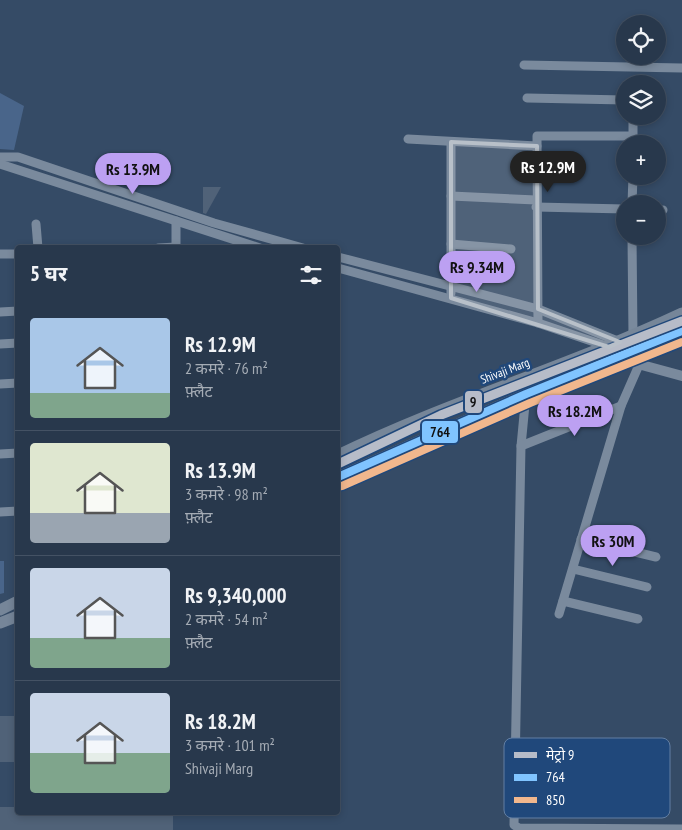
<!DOCTYPE html>
<html lang="hi">
<head>
<meta charset="utf-8">
<style>
	body { margin:0; font-family:"PT Sans Narrow","Noto Sans Devanagari",sans-serif; background:#344356; color:#f1f3f6; height:100vh; display:flex; flex-direction:column; font-size:19px; white-space:nowrap }
	* { box-sizing:border-box; margin:0 }
	p { font-size:16px; color:#a5acb5 }
	.icon { flex:none; width:28px; height:28px; fill:none; stroke:currentColor; stroke-width:2; stroke-linecap:round; stroke-linejoin:round }
	.map { position:relative; flex:1; overflow:hidden }
	.drawer { position:absolute; left:15px; top:245px; width:325px; height:570px; display:flex; flex-direction:column; background:#28384c; border-radius:5px; box-shadow:0 2px 8px #0003,0 0 0 1px #445264 }
	.drawer>* { flex:none }
	.tools { position:absolute; left:616px; top:15px; display:grid; gap:10px }
	.tools a { display:grid; place-items:center; width:50px; height:50px; border-radius:50%; background:#28384c; box-shadow:0 2px 8px #0003,0 0 0 1px #445264; font-size:25px }
	.price { position:absolute; translate:-50% -42px; padding:0 11px; border-radius:18px; background:#bca0f2; color:#111; font-size:16px; line-height:32px; filter:drop-shadow(0 1px 2px #0008) }
	.price::after { content:''; position:absolute; left:50%; top:30px; width:15px; height:11px; margin-left:-8px; background:inherit; clip-path:polygon(0 0,100% 0,50% 100%) }
	.price.current { background:#222; color:#fff }
	ul { padding:0; list-style:none }
	li { display:flex; align-items:center; gap:15px; height:125px; padding:0 15px }
	li+li { border-top:1px solid #445264 }
	li span { display:grid; place-items:center; flex:none; width:140px; height:100px; border-radius:5px; color:#555 }
	li>.icon { margin-inline-start:auto }
	span .icon { width:60px; height:60px; fill:#fffc; stroke-width:1 }
	li b { font-size:21px }
	h2 { display:flex; justify-content:space-between; align-items:center; height:60px; padding:0 15px; font-size:21px }
	.map>svg:first-child { display:block }
	.water { fill:#49658a }
	.building { fill:#506278 }
	.lines { fill:none; stroke-linecap:round; stroke-linejoin:round }
	.minor { stroke:#7a8a9d; stroke-width:9 }
	.tertiary { stroke:#7a8a9d; stroke-width:10 }
	.secondary { stroke:#768699; stroke-width:11 }
	.bus-1-casing { stroke:#20487b; stroke-width:11 }
	.bus-2-casing { stroke:#20487b; stroke-width:11 }
	.bus-1 { stroke:#80c4ff; stroke-width:8 }
	.bus-2 { stroke:#f1b78d; stroke-width:8 }
	.metro-1-casing { stroke:#20487b; stroke-width:12 }
	.metro-1 { stroke:#b7bcc8; stroke-width:9 }
	.marked { fill:#b8c0c9; fill-opacity:0.2; stroke:#b8c0c9; stroke-width:4; stroke-linejoin:round }
	.labels { text-anchor:middle; stroke-width:5; stroke-linejoin:round; paint-order:stroke }
	.street-label { font-size:12px; fill:#fff; stroke:#20487b }
	.key { fill:#20487b; stroke:#637fa3; stroke-width:1 }
	.key-label { font-size:14px; fill:#fff }
	.line-badge { stroke:#20487b; stroke-width:2 }
	.pale-badge-label { font-size:14px; text-anchor:middle; font-weight:bold; fill:#111 }
</style>
</head>
<body>
<div class="map">
<svg width="682" height="830" viewBox="0 0 682 830">
	<rect width="100%" height="100%" fill="#354b66"/>
	<g class="water">
		<polygon points="0,93 24,106 14,150 0,149"/>
		<polygon points="0,561 4,561 4,593 0,594"/>
	</g>
	<g class="building">
		<polygon points="203,187 221,187 206,214 203,213"/>
		<rect x="0" y="716" width="18" height="46"/>
		<polygon points="0,807 18,807 18,812 173,812 173,830 0,830"/>
	</g>
	<g class="lines">
		<g class="minor">
			<polyline points="524,65 682,68"/>
			<polyline points="527,98 625,100"/>
			<polyline points="633,116 633,144"/>
			<polyline points="408,139 537,146"/>
			<polyline points="0,157 18,157 214,223 303,248"/>
			<polyline points="0,164 260,248"/>
			<polyline points="451,196 536,200"/>
			<polyline points="632,204 633,176"/>
			<polyline points="536,207 625,209"/>
			<polyline points="658,210 663,210"/>
			<polyline points="36,224 38,248"/>
			<polyline points="632,236 633,336"/>
			<polyline points="451,244 511,249"/>
			<polyline points="158,248 176,247"/>
			<polyline points="176,248 176,221"/>
			<polyline points="0,254 18,254"/>
			<polyline points="338,257 538,309 620,342"/>
			<polyline points="338,268 538,323 609,347"/>
			<polyline points="451,293 451,142"/>
			<polyline points="0,312 18,311"/>
			<polyline points="538,323 537,136 633,136"/>
			<polyline points="0,344 18,343"/>
			<polyline points="0,384 18,383"/>
			<polyline points="526,394 521,446 514,825 519,828 682,829"/>
			<polyline points="521,446 621,406"/>
			<polyline points="0,454 18,453"/>
			<polyline points="0,512 18,511"/>
			<polyline points="581,539 656,557"/>
			<polyline points="573,569 647,587"/>
			<polyline points="563,601 638,619"/>
			<polyline points="559,614 621,406 639,365"/>
		</g>
		<polyline class="tertiary" points="616,358 682,376"/>
		<g class="secondary">
			<path d="M338,455C449,401 569,366 682,313"/>
			<polyline points="338,477 526,394 682,331"/>
			<polyline points="0,610 18,601"/>
			<polyline points="0,623 18,616"/>
		</g>
		<g class="bus-1-casing">
			<polyline id="bus-1" points="338,477 526,394 682,331"/>
		</g>
		<g class="bus-2-casing">
			<polyline id="bus-2" points="342,486 530,403 682,342"/>
		</g>
		<use href="#bus-1" class="bus-1"/>
		<use href="#bus-2" class="bus-2"/>
		<g class="metro-1-casing">
			<polyline id="metro-1" points="338,464 441,415 682,321"/>
		</g>
		<use href="#metro-1" class="metro-1"/>
	</g>
	<path class="marked" d="M451,142L537,146L538,309L620,342L609,347L451,298Z"/>
	<g class="labels">
		<g class="street-label">
			<text transform="translate(505 371) rotate(-21)" y="4">Shivaji Marg</text>
		</g>
	</g>
	<rect x="504" y="738" width="166" height="80" rx="8" class="key"/>
	<rect x="514" y="752" width="23" height="6" fill="#b7bcc8"/>
	<rect x="514" y="774" width="23" height="7" fill="#80c4ff"/>
	<rect x="514" y="797" width="23" height="6" fill="#f1b78d"/>
	<g class="key-label">
		<text x="546" y="760">मेट्रो 9</text>
		<text x="546" y="782">764</text>
		<text x="546" y="805">850</text>
	</g>
	<g class="line-badge">
		<rect x="464" y="390" width="19" height="24" rx="5" fill="#b7bcc8"/>
		<rect x="421" y="420" width="38" height="24" rx="5" fill="#80c4ff"/>
	</g>
	<g class="pale-badge-label">
		<text x="473" y="407">9</text>
		<text x="440" y="437">764</text>
	</g>
</svg>
<div class="tools">
<a><svg class="icon" aria-label="locate" viewBox="0 0 24 24"><circle cx="12" cy="12" r="6"/><path d="M12 2v4M12 18v4M2 12h4M18 12h4"/></svg></a>
<a><svg class="icon" aria-label="layers" viewBox="0 0 24 24"><path d="M12 4l9 5-9 5-9-5zM3 14l9 5 9-5"/></svg></a>
<a>+</a>
<a>−</a>
</div>
<b class="price current" style="left:548px;top:193px">Rs 12.9M</b>
<b class="price" style="left:133px;top:195px">Rs 13.9M</b>
<b class="price" style="left:477px;top:293px">Rs 9.34M</b>
<b class="price" style="left:575px;top:437px">Rs 18.2M</b>
<b class="price" style="left:613px;top:567px">Rs 30M</b>
<section class="drawer">
<h2>5 घर<svg class="icon" aria-label="filters" viewBox="0 0 24 24"><path d="M4 7h16M4 17h16"/><circle cx="9" cy="7" r="2"/><circle cx="15" cy="17" r="2"/></svg></h2>
<ul>
<li><span style="background:linear-gradient(#a9c7e8 75%,#7fa58c 0)"><svg class="icon" aria-label="home" viewBox="0 0 24 24"><path d="M3 11l9-7 9 7M6 9v11h12V9"/></svg></span><div><b>Rs 12.9M</b><p>2 कमरे · 76 m²</p><p>फ़्लैट</p></div></li>
<li><span style="background:linear-gradient(#dfe7d0 70%,#9aa5b1 0)"><svg class="icon" aria-label="home" viewBox="0 0 24 24"><path d="M3 11l9-7 9 7M6 9v11h12V9"/></svg></span><div><b>Rs 13.9M</b><p>3 कमरे · 98 m²</p><p>फ़्लैट</p></div></li>
<li><span style="background:linear-gradient(#c9d6e8 70%,#7fa58c 0)"><svg class="icon" aria-label="home" viewBox="0 0 24 24"><path d="M3 11l9-7 9 7M6 9v11h12V9"/></svg></span><div><b>Rs 9,340,000</b><p>2 कमरे · 54 m²</p><p>फ़्लैट</p></div></li>
<li><span style="background:linear-gradient(#c9d6e8 60%,#7fa58c 0)"><svg class="icon" aria-label="home" viewBox="0 0 24 24"><path d="M3 11l9-7 9 7M6 9v11h12V9"/></svg></span><div><b>Rs 18.2M</b><p>3 कमरे · 101 m²</p><p>Shivaji Marg</p></div></li>
</ul>
</section>
</div>
</body>
</html>
